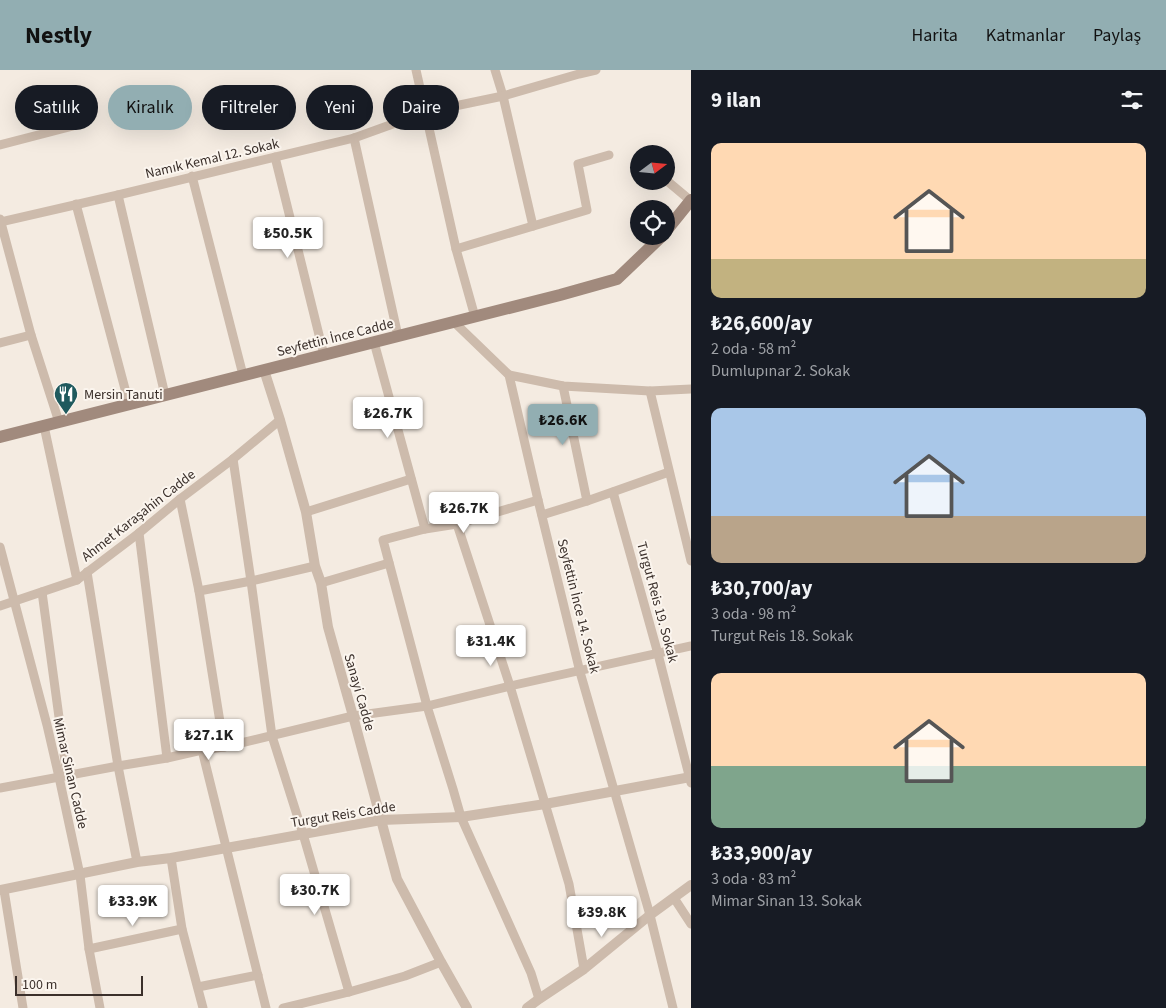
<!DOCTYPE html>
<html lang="tr">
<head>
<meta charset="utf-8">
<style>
	body { margin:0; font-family:"Source Sans 3",sans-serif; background:#20242c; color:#f1f3f6; height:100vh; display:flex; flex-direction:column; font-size:19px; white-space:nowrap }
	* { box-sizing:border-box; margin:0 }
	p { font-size:16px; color:#9ea1a6 }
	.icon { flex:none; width:28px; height:28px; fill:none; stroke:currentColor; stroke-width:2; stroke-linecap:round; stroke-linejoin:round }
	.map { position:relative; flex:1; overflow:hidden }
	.panel { display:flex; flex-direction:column; background:#171b24; width:475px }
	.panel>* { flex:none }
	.top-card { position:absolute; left:15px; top:15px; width:475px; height:45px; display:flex; gap:10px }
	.needle { width:32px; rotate:74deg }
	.fabs { position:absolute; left:630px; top:75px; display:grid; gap:10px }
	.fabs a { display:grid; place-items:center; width:45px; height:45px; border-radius:50%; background:#171b24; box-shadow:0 5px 20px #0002; font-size:25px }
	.scale { position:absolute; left:15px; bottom:12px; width:128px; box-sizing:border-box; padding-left:5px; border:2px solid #3b302b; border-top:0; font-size:14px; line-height:18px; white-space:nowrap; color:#3b302b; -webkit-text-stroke:4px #fbf5ee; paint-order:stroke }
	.price { position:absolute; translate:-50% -42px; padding:0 11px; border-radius:5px; background:#fff; color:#222; font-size:16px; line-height:32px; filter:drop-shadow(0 1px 2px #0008) }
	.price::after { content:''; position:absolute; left:50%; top:30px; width:15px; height:11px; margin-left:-8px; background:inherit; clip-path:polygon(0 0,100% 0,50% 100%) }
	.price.on { background:#92aeb2; color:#111 }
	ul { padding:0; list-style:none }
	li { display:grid; align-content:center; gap:10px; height:265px; padding:0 20px }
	li span { display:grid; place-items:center; height:155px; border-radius:10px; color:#555 }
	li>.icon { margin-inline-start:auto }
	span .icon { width:90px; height:90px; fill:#fffc; stroke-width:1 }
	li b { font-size:21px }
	h2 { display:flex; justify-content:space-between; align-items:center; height:60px; padding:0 20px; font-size:21px }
	.tag { padding:0 18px; border-radius:22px; background:#171b24; box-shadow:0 5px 20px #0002; font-size:18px; line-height:45px }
	.tag.on { background:#92aeb2; color:#111 }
	header { display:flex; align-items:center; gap:30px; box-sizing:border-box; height:70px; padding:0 25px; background:#92aeb2; color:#111 }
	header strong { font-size:24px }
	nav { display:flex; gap:28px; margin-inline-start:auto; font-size:18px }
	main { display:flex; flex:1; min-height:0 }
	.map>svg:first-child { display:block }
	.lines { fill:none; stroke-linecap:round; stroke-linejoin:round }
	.minor { stroke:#cdbbac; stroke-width:9 }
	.tertiary { stroke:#cdbbac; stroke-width:10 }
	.secondary { stroke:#a18a7d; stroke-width:12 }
	.labels { text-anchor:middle; stroke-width:4; stroke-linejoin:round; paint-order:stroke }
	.street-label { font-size:14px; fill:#3b302b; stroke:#fbf5ee }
	.poi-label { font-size:14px; fill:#3b302b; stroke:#fbf5ee; text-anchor:start }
</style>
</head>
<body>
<header>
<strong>Nestly</strong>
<nav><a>Harita</a><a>Katmanlar</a><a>Paylaş</a></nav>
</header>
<main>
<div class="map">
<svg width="691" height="938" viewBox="0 0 691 938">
	<rect width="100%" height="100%" fill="#f4ebe1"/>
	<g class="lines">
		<g class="minor">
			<polyline points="416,0 456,179 475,247"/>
			<polyline points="495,0 503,26 533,156"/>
			<polyline points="354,68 398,266"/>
			<polyline points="0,75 73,56"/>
			<polyline points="275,87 324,285"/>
			<polyline points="192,106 243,305"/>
			<polyline points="666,110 691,131"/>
			<polyline points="118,125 165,325"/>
			<polyline points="76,134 129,334"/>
			<polyline points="0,149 31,265 59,352"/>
			<polyline points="0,152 118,125 354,68 426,42 503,26 579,4 596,0"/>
			<polyline points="456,179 587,140 578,94 609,85"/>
			<polyline points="454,252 509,305 538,430 580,602 650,845 673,938"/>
			<polyline points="374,272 425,459"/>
			<polyline points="0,273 31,265"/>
			<polyline points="509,305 563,316 650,321 691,319"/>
			<polyline points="563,316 587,431"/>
			<polyline points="650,321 691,491"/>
			<polyline points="44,356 77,510"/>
			<polyline points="233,389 251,511 272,666 303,764 349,922"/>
			<polyline points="613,422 658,584 691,713"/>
			<polyline points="180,429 199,521 224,677"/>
			<polyline points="538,430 457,454 425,459 383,470 427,636 453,719 461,747 531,903 539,929"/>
			<polyline points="306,442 411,409"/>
			<polyline points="542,445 587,431 669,402"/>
			<polyline points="457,454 510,616 569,814 584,899"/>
			<polyline points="139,463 167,688"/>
			<polyline points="0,477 47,655 59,707 80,805 89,879 100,938"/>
			<polyline points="87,502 118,696 137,792"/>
			<polyline points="321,513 389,493"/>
			<polyline points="199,521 251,511 315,496"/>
			<polyline points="42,522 67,706"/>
			<polyline points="0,536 77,510 139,463 180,429 233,389 280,350"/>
			<polyline points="202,680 266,938"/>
			<polyline points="0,718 118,696 167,688 202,680 224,677 353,646 427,636 510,616 691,576"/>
			<polyline points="171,788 182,859 203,938"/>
			<polyline points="4,820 23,938"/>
			<polyline points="674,828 691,854"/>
			<polyline points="89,879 182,859"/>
			<polyline points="198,917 258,905"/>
			<polyline points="283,938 349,922 405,906 441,892"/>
		</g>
		<g class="tertiary">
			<polyline points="264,300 280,350 306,442 315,496 321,513 328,557 353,646 397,809 441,892 467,938"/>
			<polyline points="0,820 137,792 171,788 381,750 461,747 545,734 691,707"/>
			<polyline points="527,938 539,929 584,899 650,845 691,815"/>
		</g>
		<g class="secondary">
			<polyline points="666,161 691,130"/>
			<polyline points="0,367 560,225 617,209 662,166"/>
		</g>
	</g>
	<defs>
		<g id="restaurant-pin" transform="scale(1.25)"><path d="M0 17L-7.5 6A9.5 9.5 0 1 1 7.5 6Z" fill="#1f5a5e" stroke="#fbf5ee"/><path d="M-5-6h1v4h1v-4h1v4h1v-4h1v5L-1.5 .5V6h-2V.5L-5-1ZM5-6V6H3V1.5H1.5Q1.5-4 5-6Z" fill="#fff"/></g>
	</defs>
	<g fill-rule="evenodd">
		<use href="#restaurant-pin" x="66" y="324"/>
	</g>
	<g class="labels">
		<g class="street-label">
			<text transform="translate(212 88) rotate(-13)" y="5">Namık Kemal 12. Sokak</text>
			<text transform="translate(335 267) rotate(-14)" y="5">Seyfettin İnce Cadde</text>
			<text transform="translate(138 445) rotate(-38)" y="5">Ahmet Karaşahin Cadde</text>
			<text transform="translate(658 532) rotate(75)" y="5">Turgut Reis 19. Sokak</text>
			<text transform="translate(579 536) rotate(76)" y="5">Seyfettin İnce 14. Sokak</text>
			<text transform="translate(360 622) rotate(74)" y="5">Sanayi Cadde</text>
			<text transform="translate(71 703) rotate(77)" y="5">Mimar Sinan Cadde</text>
			<text transform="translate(343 744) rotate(-9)" y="5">Turgut Reis Cadde</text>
		</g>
		<g class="poi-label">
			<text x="84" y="329">Mersin Tanuti</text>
		</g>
	</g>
</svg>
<div class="fabs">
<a><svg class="needle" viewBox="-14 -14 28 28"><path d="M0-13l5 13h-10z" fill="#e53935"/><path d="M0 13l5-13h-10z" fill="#9ea1a6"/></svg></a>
<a><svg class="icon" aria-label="locate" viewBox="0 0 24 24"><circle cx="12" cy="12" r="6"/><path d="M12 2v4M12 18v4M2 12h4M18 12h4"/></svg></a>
</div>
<div class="scale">100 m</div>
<b class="price" style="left:288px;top:189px">₺50.5K</b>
<b class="price" style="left:388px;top:369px">₺26.7K</b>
<b class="price on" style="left:563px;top:376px">₺26.6K</b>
<b class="price" style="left:464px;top:464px">₺26.7K</b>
<b class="price" style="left:491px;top:597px">₺31.4K</b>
<b class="price" style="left:209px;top:691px">₺27.1K</b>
<b class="price" style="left:315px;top:846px">₺30.7K</b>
<b class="price" style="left:133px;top:857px">₺33.9K</b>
<b class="price" style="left:602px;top:868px">₺39.8K</b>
<div class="top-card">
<a class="tag">Satılık</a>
<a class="tag on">Kiralık</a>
<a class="tag">Filtreler</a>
<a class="tag">Yeni</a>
<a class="tag">Daire</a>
</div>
</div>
<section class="panel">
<h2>9 ilan<svg class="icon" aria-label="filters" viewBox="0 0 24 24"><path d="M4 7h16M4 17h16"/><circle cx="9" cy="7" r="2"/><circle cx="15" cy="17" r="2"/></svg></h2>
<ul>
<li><span style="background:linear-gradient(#ffd9b3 75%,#c2b280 0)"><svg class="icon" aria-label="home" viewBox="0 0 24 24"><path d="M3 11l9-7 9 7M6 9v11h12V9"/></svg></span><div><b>₺26,600/ay</b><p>2 oda · 58 m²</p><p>Dumlupınar 2. Sokak</p></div></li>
<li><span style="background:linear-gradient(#a9c7e8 70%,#b9a48a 0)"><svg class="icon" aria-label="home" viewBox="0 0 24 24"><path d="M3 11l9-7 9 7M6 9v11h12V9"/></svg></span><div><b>₺30,700/ay</b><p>3 oda · 98 m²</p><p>Turgut Reis 18. Sokak</p></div></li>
<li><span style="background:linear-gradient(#ffd9b3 60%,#7fa58c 0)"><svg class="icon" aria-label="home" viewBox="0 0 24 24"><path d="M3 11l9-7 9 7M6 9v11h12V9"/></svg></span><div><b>₺33,900/ay</b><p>3 oda · 83 m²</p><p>Mimar Sinan 13. Sokak</p></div></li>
</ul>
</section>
</main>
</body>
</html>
